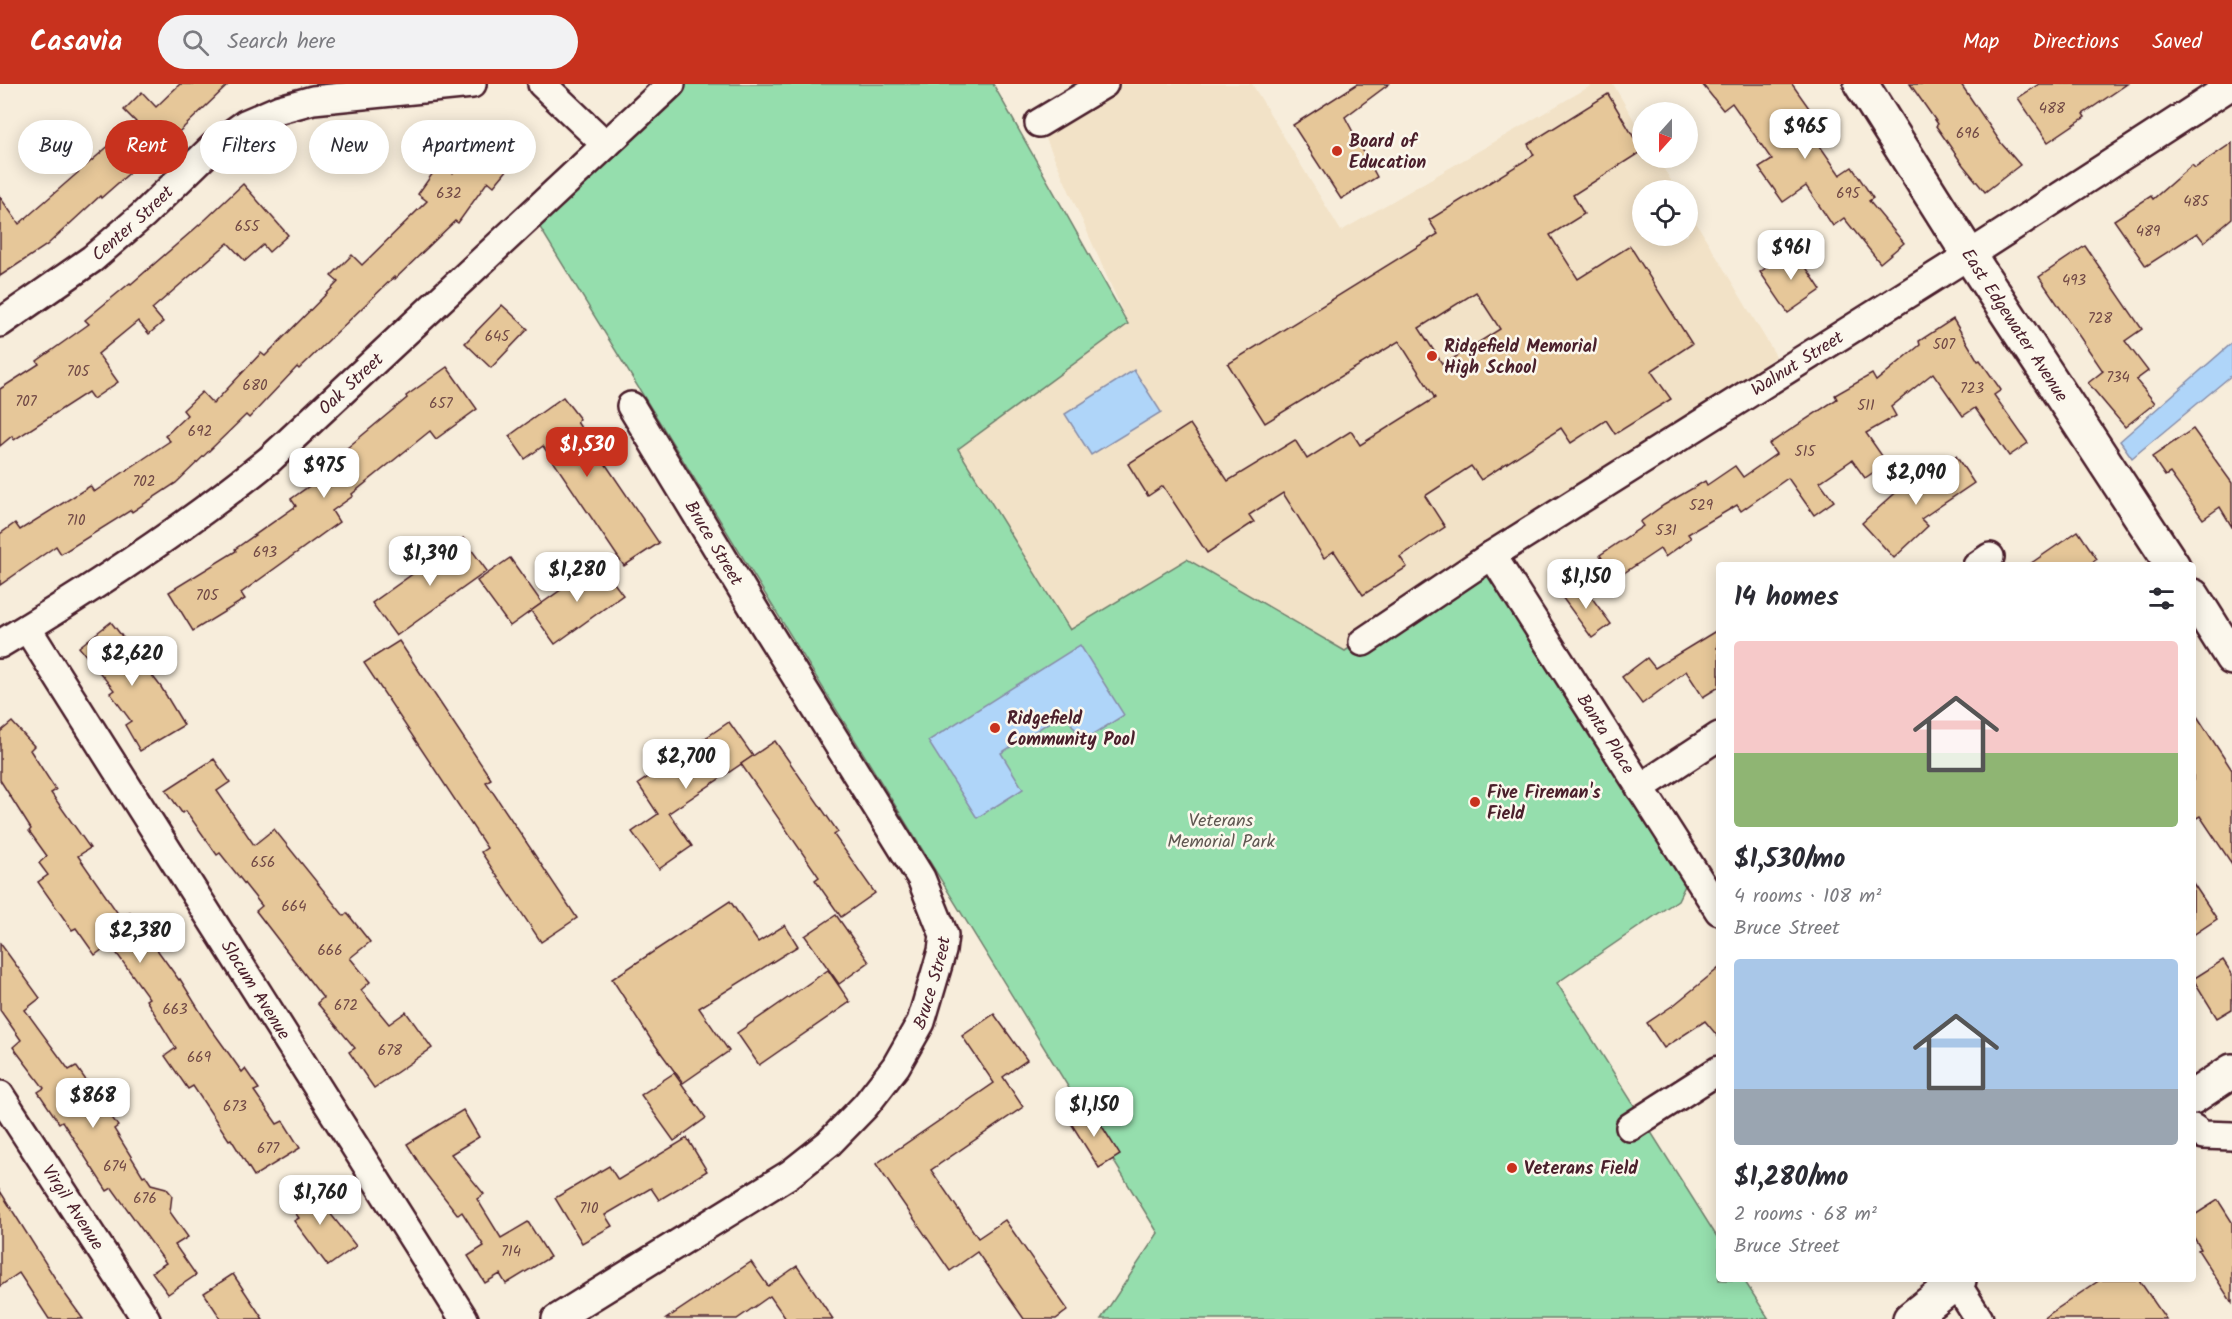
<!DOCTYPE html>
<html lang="en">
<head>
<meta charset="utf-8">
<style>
	body { margin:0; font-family:Kalam,sans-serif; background:#f2f2f3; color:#2b2b33; height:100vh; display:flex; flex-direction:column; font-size:22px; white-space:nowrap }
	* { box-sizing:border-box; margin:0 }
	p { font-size:20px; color:#7c7c81 }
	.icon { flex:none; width:33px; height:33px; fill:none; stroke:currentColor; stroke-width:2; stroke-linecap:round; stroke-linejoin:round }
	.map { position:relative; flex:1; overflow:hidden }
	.details { position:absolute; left:1716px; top:478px; width:480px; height:720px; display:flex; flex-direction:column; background:#fff; border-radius:6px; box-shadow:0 3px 15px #0003 }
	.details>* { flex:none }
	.top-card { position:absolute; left:18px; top:36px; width:570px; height:54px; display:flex; gap:12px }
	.needle { width:39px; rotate:201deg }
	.controls { position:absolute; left:1632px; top:18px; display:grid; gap:12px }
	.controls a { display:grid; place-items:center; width:66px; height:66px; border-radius:50%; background:#fff; box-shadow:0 3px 15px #0003; font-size:30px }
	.price { position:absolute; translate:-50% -51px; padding:0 14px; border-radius:12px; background:#fff; color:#222; font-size:20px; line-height:39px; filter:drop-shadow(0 2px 3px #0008) }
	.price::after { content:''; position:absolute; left:50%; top:36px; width:18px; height:14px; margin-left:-9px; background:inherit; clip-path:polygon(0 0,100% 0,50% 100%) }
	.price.selected { background:#c8321e; color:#fff }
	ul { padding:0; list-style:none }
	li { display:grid; align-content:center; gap:12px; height:318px; padding:0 18px }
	li span { display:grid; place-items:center; height:186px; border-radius:6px; color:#555 }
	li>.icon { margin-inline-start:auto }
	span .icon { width:108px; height:108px; fill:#fffc; stroke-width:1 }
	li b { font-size:26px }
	h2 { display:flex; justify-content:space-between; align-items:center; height:72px; padding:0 18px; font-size:26px }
	.pill { padding:0 21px; border-radius:27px; background:#fff; box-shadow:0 3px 15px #0003; font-size:21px; line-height:54px }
	.pill.selected { background:#c8321e; color:#fff }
	header { display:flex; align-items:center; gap:36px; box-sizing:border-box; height:84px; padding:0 30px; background:#c8321e; color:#fff }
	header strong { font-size:28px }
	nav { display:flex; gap:33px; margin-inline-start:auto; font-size:21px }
	.search { width:420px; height:54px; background:#f2f2f3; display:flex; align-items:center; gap:15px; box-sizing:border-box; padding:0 21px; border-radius:33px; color:#7c7c81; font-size:22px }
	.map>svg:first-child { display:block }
	.built { fill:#f2e2c7 }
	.green { fill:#95dead; stroke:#707e6c; stroke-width:1.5 }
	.water { fill:#afd5f9; stroke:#878ca7; stroke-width:1.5 }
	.building { fill:#e6c799; stroke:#4a1f2b; stroke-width:1.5; fill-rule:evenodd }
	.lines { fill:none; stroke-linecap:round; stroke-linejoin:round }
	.minor-casing { stroke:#4a1f2b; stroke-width:32 }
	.tertiary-casing { stroke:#4a1f2b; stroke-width:38 }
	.minor { stroke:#fbf7ec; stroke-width:27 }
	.tertiary { stroke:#fbf7ec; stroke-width:33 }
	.poi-dot { fill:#c8321e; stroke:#fbf7ec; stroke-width:2 }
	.labels { text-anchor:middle; stroke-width:5; stroke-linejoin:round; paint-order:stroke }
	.number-label { font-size:15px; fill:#714946 }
	.poi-label { font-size:18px; font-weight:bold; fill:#4a1f2b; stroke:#fbf7ec; text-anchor:start }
	.street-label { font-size:18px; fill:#4a1f2b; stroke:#fbf7ec }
	.park-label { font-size:18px; fill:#605852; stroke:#fbf7ec }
</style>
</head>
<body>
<header>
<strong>Casavia</strong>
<div class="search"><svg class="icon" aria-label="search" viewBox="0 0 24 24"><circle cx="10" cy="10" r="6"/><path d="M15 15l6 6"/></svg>Search here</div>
<nav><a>Map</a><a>Directions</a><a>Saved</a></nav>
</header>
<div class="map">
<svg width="2232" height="1235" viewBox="0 0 2232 1235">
	<rect width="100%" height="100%" fill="#f7eddb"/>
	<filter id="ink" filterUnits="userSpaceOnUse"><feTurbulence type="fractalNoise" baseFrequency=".0167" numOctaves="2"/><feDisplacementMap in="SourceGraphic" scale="12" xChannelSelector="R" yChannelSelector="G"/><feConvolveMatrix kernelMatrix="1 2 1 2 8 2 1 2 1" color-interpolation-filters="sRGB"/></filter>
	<g filter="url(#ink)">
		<polygon class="built" points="1104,0 1252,0 1341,147 1594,0 1613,0 1642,50 1642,74 1657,74 1677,106 1642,106 1642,152 1688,152 1688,125 1776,272 1492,471 1345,567 1187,475 1070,547 957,365 1128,240 1039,39"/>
		<polygon class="green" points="667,0 993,0 1128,240 958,365 1070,546 1187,475 1345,567 1492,471 1695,781 1678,816 1557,899 1719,1156 1719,1196 1744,1196 1769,1235 1101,1235 1158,1149 528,124"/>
		<g class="water">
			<polygon points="2232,259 2232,291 2132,374 2120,357"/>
			<polygon points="1134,286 1161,328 1091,371 1065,330"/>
			<polygon points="1080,561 1124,631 1083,657 1064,629 1001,669 1023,705 977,734 928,657"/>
		</g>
		<g class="building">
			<polygon points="180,0 229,0 161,65 159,63 101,114 100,112 47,161 0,192 0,113 19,140 136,38 124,26 142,8 156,23"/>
			<polygon points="1357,0 1389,0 1345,33 1377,93 1341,115 1293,41"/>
			<polygon points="1702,0 1792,0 1814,31 1804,39 1840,91 1852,83 1873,114 1869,117 1904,159 1880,179 1844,134 1833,142 1806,102 1783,118 1759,84 1772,76 1732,19 1723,26"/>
			<polygon points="1910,0 1961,0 2001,59 2020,81 1985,108 1963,81 1936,42 1938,40"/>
			<polygon points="2039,0 2127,0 2083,30 2085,33 2048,58 2018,14"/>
			<path d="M1608,10L1642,67L1573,111L1584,130L1550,151L1578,195L1630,162L1692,260L1651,287L1671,315L1615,350L1606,336L1571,359L1561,344L1481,396L1471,382L1425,412L1445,443L1400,473L1407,483L1363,511L1334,467L1324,474L1283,409L1249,431L1254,438L1207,469L1163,402L1148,412L1128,380L1190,340L1228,397L1295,356L1307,375L1351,347L1360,361L1435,314L1399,257L1265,339L1228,280L1438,150L1429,136L1534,71L1528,60ZM1476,208L1500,245L1443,281L1419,244Z"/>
			<polygon points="487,47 518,73 494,102 488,97 458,139 455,137 395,195 394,193 299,285 297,283 249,334 246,331 176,399 132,428 131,426 61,470 56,462 0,501 0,450 15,439 20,446 90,402 94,408 170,357 165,352 187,331 183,326 202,308 213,320 261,269 265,272 338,198 331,192 352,171 362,181 427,117 418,110 440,79 453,89"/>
			<polygon points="2232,59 2232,134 2204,158 2197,149 2146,182 2114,136 2151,112 2153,115 2192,81 2195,84"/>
			<polygon points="243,100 288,151 269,168 263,161 245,177 228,159 152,225 163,238 149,250 138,237 98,270 118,298 93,315 88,308 14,356 12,352 0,362 0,305 39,280 37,277 89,240 85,236 130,199 131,200 206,135"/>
			<polygon points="2085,162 2142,245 2125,257 2148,287 2136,296 2155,319 2125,343 2088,299 2103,287 2039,193"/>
			<polygon points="1794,165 1821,206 1788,229 1760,188"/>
			<polygon points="502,221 528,245 491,284 465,259"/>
			<polygon points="1953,235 1978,277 1980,276 2001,306 1994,311 2028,359 2009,372 1975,324 1963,332 1933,289 1891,323 1896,332 1866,349 1887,379 1865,394 1852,376 1820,398 1834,417 1814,431 1788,394 1741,427 1737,421 1688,450 1691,454 1665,473 1660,465 1615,495 1600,471 1643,442 1640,438 1664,421 1705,397 1707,401 1735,382 1743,393 1776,370 1769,360 1837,315 1835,311 1872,290 1876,297 1920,261 1919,257"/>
			<polygon points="447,283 477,325 436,355 430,347 352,410 353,412 332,427 339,438 241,509 245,515 193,547 169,508 236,467 235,465 296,422 291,415 353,371 347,364 407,314 406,312"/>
			<polygon points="563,313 580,335 577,338 659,459 624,482 543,362 525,375 509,352"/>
			<polygon points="2193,345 2232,399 2232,443 2220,423 2203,435 2170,389 2165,392 2152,373"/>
			<polygon points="1956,372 1974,399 1921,435 1928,442 1894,474 1862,439 1903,402 1906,405"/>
			<polygon points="2078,447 2097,475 2087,482 2027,482"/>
			<polygon points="463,454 487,487 396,552 372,519"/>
			<polygon points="510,474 542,519 510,542 477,497"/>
			<polygon points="599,479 623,511 555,560 531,527"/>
			<polygon points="1581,499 1611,540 1592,554 1562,513"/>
			<polygon points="111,538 161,603 184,641 140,667 125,641 131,637 110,609 114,606 79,563"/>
			<polygon points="1719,545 1717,564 1719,563 1719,603 1703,613 1686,587 1642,620 1622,593 1647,574 1655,584"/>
			<polygon points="399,557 491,695 486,698 577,834 541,858 481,768 487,764 364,579"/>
			<polygon points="2193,626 2232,686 2232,780 2200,732 2193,736"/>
			<polygon points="12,638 34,662 30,666 56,706 51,709 90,764 78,772 121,834 130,828 179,896 180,895 209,942 242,988 245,985 259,1005 254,1007 277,1040 283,1037 300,1064 254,1092 231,1055 229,1056 193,1002 188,1005 165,972 176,964 146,916 149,914 110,860 95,871 76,844 72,846 38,798 48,791 39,779 47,772 29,747 31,745 0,696 0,648"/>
			<polygon points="729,638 753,672 669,729 692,762 659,785 632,748 658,730 638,700"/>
			<polygon points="775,657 838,748 834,751 875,809 841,833 815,796 819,793 741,680"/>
			<polygon points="214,675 230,698 217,707 254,761 274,745 344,832 347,829 370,858 350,874 370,898 361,906 389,940 406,928 432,964 374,1004 349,968 355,964 317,919 323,914 256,827 262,822 220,769 217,771 186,727 182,729 166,706"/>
			<polygon points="2193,799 2217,835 2193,851"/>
			<polygon points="730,817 758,858 785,841 798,862 699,924 729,967 683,999 650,954 612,895"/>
			<polygon points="836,831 869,878 839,900 805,852"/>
			<polygon points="0,859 40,914 25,926 69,986 76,982 118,1042 114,1045 143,1092 145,1091 151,1100 166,1104 172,1111 170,1128 188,1153 175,1161 196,1191 168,1210 152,1188 166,1179 112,1104 107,1107 62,1037 59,1039 38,1008 44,1004 13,963 21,956 0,926"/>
			<polygon points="2223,876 2232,890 2232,925 2217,934 2193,895"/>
			<polygon points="1719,884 1719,954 1705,937 1664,964 1647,939 1675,920"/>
			<polygon points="828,886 850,918 759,981 737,949"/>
			<polygon points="994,930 1027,976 1003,993 1023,1023 931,1086 978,1154 1005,1136 1068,1226 1056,1235 1024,1235 977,1168 950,1187 876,1080 994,999 962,952"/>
			<polygon points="674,989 706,1034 674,1057 641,1011"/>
			<polygon points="1090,1023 1120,1071 1099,1084 1069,1036"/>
			<polygon points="463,1026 479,1053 451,1070 484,1110 477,1115 501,1154 528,1138 550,1173 506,1200 500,1190 485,1199 468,1172 484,1162 462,1128 458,1131 426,1090 407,1060"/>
			<polygon points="687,1054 707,1087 659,1116 651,1104 605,1131 612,1142 582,1159 555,1114 609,1082 618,1096"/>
			<polygon points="307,1100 356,1162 328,1182 294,1137 299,1134 286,1116"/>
			<polygon points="0,1107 65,1210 83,1235 49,1235 19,1189 0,1202"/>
			<polygon points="2218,1116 2232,1138 2232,1219 2198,1166 2201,1165 2193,1152 2193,1132"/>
			<polygon points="751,1178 768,1202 797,1182 833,1235 786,1235 770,1212 737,1235 666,1235"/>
			<polygon points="233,1190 263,1235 221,1235 204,1209"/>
			<polygon points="2100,1196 2139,1196 2166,1235 2042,1235"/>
		</g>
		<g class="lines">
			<g class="minor-casing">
				<g id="minor">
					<polyline points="542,0 606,61"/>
					<polyline points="1039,39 1104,0"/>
					<path id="s1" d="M0,239L92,175L143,131L214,62L245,40L280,25L313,16L472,0"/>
					<path id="s2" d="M1492,471L1719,827"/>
					<polyline points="1977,482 1990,473"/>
					<path id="s3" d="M27,544L464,1235"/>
					<path id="s4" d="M1363,558L1492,471L1969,171L2232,1"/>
					<path id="s5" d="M0,560C94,504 184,445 269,376L671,0"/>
					<polyline points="1640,704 1719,652"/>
					<path id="s6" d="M0,1011L146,1235"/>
					<polyline points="1630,1043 1719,986"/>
					<polyline points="2193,1044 2203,1051 2232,1052"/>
					<polyline points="1954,1196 1979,1235"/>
					<path id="s7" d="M556,1235L790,1090L829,1059L865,1022L896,982L921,938L942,867L944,851L921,794L757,530L631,322"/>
				</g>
			</g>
			<g class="tertiary-casing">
				<g id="tertiary">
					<path id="s8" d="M1861,0L1969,171L2173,482"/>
					<polyline points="2193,512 2232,574"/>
					<polyline points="2193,1013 2232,987"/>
					<polyline points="1910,1235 1959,1196"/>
				</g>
			</g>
			<use href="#minor" class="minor"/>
			<use href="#tertiary" class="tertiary"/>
		</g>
	</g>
	<g class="poi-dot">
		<circle cx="1337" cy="67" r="6"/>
		<circle cx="1432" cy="272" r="6"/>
		<circle cx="995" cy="644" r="6"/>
		<circle cx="1475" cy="718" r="6"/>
		<circle cx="1512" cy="1084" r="6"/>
	</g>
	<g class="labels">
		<g class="number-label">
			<text x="2052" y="29">488</text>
			<text x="1968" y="54">696</text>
			<text x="449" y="114">632</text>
			<text x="1848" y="114">695</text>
			<text x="2196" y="122">485</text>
			<text x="247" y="147">655</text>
			<text x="2148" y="152">489</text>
			<text x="2074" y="201">493</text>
			<text x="2100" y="239">728</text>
			<text x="497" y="257">645</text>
			<text x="1944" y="265">507</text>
			<text x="78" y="292">705</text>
			<text x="2118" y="298">734</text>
			<text x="255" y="306">680</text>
			<text x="1972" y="309">723</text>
			<text x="26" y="322">707</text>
			<text x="441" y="324">657</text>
			<text x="1866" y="326">511</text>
			<text x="200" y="352">692</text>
			<text x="1805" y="372">515</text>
			<text x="144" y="402">702</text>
			<text x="1701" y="426">529</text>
			<text x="76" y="441">710</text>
			<text x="1666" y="451">531</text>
			<text x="265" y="473">693</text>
			<text x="207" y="516">705</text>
			<text x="263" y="783">656</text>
			<text x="294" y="827">664</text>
			<text x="330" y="871">666</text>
			<text x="346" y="926">672</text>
			<text x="175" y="930">663</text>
			<text x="390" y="971">678</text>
			<text x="199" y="978">669</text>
			<text x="235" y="1027">673</text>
			<text x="268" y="1069">677</text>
			<text x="115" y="1087">674</text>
			<text x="145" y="1119">676</text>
			<text x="589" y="1129">710</text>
			<text x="511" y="1172">714</text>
		</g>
		<g class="poi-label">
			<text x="1349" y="63">Board of<tspan x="1349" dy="21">Education</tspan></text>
			<text x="1444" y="268">Ridgefield Memorial<tspan x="1444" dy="21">High School</tspan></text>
			<text x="1007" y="640">Ridgefield<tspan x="1007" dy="21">Community Pool</tspan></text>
			<text x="1487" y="714">Five Fireman's<tspan x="1487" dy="21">Field</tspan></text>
			<text x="1524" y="1090">Veterans Field</text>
		</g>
		<g class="street-label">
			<text dy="6" stroke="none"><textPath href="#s1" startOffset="166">Center Street</textPath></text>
			<text dy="6" stroke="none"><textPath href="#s8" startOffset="286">East Edgewater Avenue</textPath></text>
			<text dy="6" stroke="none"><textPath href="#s4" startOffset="516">Walnut Street</textPath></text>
			<text dy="6" stroke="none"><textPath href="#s5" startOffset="438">Oak Street</textPath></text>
			<text transform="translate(714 459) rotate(59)" y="6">Bruce Street</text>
			<text dy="6" stroke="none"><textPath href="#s2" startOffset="212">Banta Place</textPath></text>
			<text dy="6" stroke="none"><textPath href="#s7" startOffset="519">Bruce Street</textPath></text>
			<text dy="6" stroke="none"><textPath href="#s3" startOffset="428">Slocum Avenue</textPath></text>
			<text dy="6" stroke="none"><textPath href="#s6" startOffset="134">Virgil Avenue</textPath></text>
		</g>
		<g class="park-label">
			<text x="1221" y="742">Veterans<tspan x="1221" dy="21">Memorial Park</tspan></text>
		</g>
	</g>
</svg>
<div class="controls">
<a><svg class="needle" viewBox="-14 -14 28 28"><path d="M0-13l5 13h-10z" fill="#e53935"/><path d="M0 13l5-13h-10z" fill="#7c7c81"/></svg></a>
<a><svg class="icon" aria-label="locate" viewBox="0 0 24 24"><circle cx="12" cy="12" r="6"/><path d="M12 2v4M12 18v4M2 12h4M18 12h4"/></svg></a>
</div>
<b class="price" style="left:1805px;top:76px">$965</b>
<b class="price" style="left:1791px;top:197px">$961</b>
<b class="price selected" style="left:587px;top:394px">$1,530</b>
<b class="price" style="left:324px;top:415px">$975</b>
<b class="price" style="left:1916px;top:422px">$2,090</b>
<b class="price" style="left:430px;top:503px">$1,390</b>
<b class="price" style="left:577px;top:519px">$1,280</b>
<b class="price" style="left:1586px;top:526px">$1,150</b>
<b class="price" style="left:132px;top:603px">$2,620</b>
<b class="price" style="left:686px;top:706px">$2,700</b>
<b class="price" style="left:140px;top:880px">$2,380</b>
<b class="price" style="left:93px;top:1045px">$868</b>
<b class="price" style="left:1094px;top:1054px">$1,150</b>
<b class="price" style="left:320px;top:1142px">$1,760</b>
<div class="top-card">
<a class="pill">Buy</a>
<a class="pill selected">Rent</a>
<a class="pill">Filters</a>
<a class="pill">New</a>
<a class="pill">Apartment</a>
</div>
<section class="details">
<h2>14 homes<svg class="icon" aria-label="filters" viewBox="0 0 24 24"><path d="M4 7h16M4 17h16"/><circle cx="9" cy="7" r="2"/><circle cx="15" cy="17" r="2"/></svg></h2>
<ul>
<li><span style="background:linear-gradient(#f6c9c9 60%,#8fb573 0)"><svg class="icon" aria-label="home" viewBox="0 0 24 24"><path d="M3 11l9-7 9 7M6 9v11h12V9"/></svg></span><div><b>$1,530/mo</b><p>4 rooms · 108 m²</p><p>Bruce Street</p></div></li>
<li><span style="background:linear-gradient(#a9c7e8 70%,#9aa5b1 0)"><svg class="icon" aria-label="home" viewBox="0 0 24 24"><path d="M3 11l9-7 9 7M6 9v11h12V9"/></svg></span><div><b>$1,280/mo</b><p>2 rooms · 68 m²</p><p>Bruce Street</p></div></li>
</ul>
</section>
</div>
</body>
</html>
